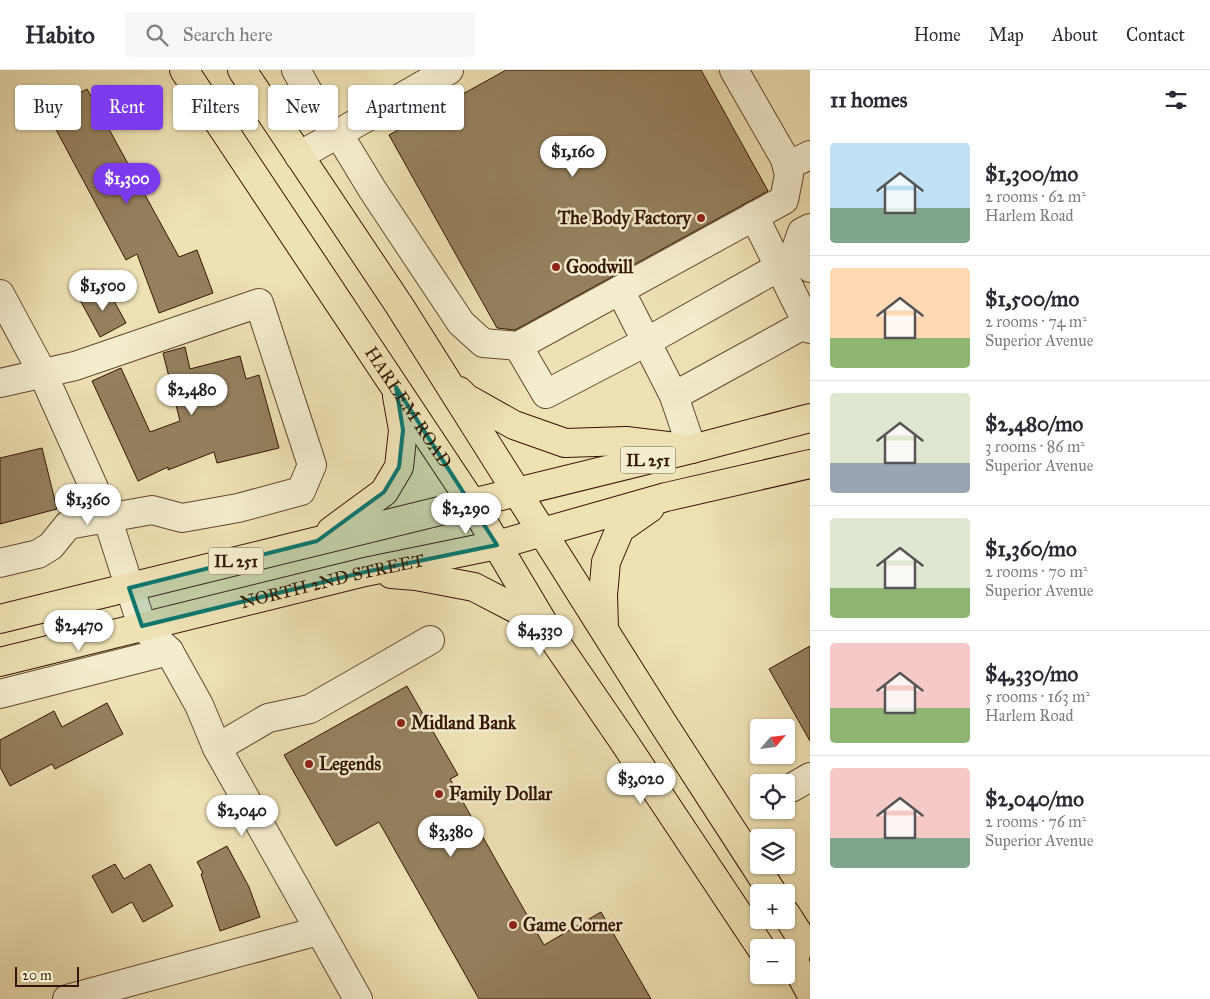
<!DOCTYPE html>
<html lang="en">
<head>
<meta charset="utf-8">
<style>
	body { margin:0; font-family:"IM FELL Great Primer",serif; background:#f7f7f7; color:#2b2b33; height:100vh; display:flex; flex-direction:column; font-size:19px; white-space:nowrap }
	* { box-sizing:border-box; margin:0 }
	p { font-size:16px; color:#7c7c81 }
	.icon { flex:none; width:28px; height:28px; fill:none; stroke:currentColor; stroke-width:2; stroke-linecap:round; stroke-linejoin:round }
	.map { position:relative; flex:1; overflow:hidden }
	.sheet { display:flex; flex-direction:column; background:#fff; width:400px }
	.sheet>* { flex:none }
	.banner { position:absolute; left:15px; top:15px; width:475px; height:45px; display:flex; gap:10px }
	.needle { width:32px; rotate:62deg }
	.fabs { position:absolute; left:750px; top:649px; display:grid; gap:10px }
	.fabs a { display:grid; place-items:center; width:45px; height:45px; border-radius:5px; background:#fff; box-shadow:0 1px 4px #0004; font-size:25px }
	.scale { position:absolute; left:15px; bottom:12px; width:64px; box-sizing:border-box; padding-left:5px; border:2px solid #341601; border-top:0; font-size:14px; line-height:18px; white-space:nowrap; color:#341601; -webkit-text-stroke:4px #f4ecce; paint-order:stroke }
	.price { position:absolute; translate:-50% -42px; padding:0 11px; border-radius:18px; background:#fff; color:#222; font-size:16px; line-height:32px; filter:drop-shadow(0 1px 2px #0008) }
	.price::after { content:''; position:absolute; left:50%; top:30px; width:15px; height:11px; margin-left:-8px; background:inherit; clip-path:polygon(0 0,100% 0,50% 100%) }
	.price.selected { background:#7c3aed; color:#fff }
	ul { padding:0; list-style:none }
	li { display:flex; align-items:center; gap:15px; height:125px; padding:0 20px }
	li+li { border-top:1px solid #e1e1e2 }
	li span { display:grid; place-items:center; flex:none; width:140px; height:100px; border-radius:5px; color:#555 }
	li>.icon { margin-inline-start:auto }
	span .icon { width:60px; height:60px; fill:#fffc; stroke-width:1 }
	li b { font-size:21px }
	h2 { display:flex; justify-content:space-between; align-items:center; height:60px; padding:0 20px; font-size:21px }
	.chip { padding:0 18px; border-radius:5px; background:#fff; box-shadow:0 1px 4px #0004; font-size:18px; line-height:45px }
	.chip.selected { background:#7c3aed; color:#fff }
	header { display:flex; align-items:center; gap:30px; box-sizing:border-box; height:70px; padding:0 25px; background:#fff; border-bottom:1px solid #e1e1e2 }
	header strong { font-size:24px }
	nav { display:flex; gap:28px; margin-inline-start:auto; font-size:18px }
	.search { width:350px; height:45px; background:#f7f7f7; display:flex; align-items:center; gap:12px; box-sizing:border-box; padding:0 18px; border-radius:5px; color:#7c7c81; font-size:19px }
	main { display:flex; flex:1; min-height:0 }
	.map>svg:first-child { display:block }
	.building { fill:#95805e; stroke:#341601 }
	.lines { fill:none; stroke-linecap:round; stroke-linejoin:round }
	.minor-casing { stroke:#62492e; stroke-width:30 }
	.major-casing { stroke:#341601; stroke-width:30 }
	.minor { stroke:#f4ecce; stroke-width:28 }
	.major { stroke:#eee1b4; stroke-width:28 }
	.marked { fill:#0f766e; fill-opacity:0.2; stroke:#0f766e; stroke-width:4; stroke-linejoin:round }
	.poi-dot { fill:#8f2418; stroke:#f4ecce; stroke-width:2 }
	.labels { text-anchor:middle; stroke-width:5; stroke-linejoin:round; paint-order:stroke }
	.shield { fill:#f4ecce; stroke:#6e563e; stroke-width:1 }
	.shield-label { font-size:16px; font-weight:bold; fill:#341601 }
	.poi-label { font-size:18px; font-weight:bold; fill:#341601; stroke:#f4ecce; text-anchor:start }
	.street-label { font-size:18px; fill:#341601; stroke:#f4ecce }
</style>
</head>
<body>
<header>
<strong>Habito</strong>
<div class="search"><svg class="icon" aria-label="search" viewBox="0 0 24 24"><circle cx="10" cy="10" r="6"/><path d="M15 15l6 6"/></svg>Search here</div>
<nav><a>Home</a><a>Map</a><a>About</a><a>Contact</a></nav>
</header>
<main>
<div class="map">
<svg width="810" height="929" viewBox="0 0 810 929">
	<rect width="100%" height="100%" fill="#eee1b4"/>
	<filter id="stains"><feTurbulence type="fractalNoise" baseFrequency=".004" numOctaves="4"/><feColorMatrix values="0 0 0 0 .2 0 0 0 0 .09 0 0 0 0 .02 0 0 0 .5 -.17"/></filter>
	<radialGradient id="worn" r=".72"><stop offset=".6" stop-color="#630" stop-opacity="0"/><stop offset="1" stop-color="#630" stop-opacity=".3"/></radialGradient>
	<g class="building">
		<polygon points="506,0 701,0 768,121 515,260 497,258 389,65"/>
		<polygon points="87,19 179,187 197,180 213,223 159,243 137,184 126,190 46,41"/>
		<polygon points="106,216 126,253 100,267 80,230"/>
		<polygon points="185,277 190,299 240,286 246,309 259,305 279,378 217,393 214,382 168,400 168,397 138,411 92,311 121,298 150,362 180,351 163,283"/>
		<polygon points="42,378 57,439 0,454 0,388"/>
		<polygon points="810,576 810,671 769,599"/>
		<polygon points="407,616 458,705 450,709 544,875 601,842 651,929 479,929 379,752 336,776 284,685"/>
		<polygon points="107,633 123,664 55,699 52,694 10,716 0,697 0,670 54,641 62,657"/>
		<polygon points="227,776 249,817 260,847 220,861 201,804 203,803 197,792"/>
		<polygon points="115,794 124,809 150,794 173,836 143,852 132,832 112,843 92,806"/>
	</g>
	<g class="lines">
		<g class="minor-casing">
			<g id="minor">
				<polyline points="296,0 314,32"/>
				<polyline points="338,63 372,119 461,253 483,273 518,276 784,130 789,105 785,89 734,0"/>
				<polyline points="299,86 449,0"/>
				<polyline points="787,96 810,85"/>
				<polyline points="754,146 810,259"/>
				<polyline points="810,158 802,162 797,176 810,198"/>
				<polyline points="620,220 674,326 692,379"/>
				<polyline points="0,224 42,302 107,447 142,556 169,581 199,635 217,678 358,929"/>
				<polyline points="518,276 546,324 646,272 779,197"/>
				<polyline points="0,313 75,296 259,233 312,395 301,421 238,438 182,448 152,440 68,455 51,476 38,484 0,493"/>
				<polyline points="674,326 807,253"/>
				<polyline points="0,624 169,581"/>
				<polyline points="217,678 268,648 310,639 430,570"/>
				<polyline points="791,718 810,707"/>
				<polyline points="67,929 318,861"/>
			</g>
		</g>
		<g class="major-casing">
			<g id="major">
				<path id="s1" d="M184,0L472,433L548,561L624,672L761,878"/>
				<polyline points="242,0 399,235 662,652 772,822"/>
				<polyline points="459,321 466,328 514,355 565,373 626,371 676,377"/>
				<polyline points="331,461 384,422 399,397 403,360 397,326"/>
				<polyline points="391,504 416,506 474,517 524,543 543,558"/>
				<polyline points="0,549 692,379 810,348"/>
				<polyline points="604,558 603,525 606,492 620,459 650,438"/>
				<path id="s2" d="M0,592L365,502L497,475L666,427L810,394"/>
				<polyline points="786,844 800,866 794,892"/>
				<polyline points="786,890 794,892 810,922"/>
			</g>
		</g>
		<use href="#minor" class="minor"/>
		<use href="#major" class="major"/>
	</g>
	<path class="marked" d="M396,317L497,475L365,502L142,556L129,518L317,471L384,422L399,397L403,360Z"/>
	<g class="poi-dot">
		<circle cx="701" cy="148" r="5"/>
		<circle cx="556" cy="197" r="5"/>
		<circle cx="401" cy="653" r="5"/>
		<circle cx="309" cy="694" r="5"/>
		<circle cx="439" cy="724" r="5"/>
		<circle cx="513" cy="855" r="5"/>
	</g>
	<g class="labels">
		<g class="shield">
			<rect x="620.5" y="376.5" width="55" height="27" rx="4"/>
			<rect x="208.5" y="477.5" width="55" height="27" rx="4"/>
		</g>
		<g class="shield-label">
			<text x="648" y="396">IL 251</text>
			<text x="236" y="497">IL 251</text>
		</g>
		<g class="poi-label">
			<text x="691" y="154" text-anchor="end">The Body Factory</text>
			<text x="566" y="203">Goodwill</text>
			<text x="411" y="659">Midland Bank</text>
			<text x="319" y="700">Legends</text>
			<text x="449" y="730">Family Dollar</text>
			<text x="523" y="861">Game Corner</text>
		</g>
		<g class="street-label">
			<text dy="6" stroke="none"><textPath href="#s1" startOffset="405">HARLEM ROAD</textPath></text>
			<text dy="6" stroke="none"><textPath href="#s2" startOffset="342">NORTH 2ND STREET</textPath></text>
		</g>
	</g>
	<rect width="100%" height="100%" filter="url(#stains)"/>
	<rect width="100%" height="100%" fill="url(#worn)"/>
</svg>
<div class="fabs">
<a><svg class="needle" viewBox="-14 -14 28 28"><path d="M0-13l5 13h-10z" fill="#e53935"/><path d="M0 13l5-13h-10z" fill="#7c7c81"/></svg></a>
<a><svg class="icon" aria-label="locate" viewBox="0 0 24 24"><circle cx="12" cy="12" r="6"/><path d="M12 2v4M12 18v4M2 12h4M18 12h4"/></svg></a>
<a><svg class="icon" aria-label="layers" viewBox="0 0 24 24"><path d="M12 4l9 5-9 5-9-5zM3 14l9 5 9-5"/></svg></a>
<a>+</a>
<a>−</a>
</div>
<div class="scale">20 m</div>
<b class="price" style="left:573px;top:108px">$1,160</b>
<b class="price selected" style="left:127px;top:135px">$1,300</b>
<b class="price" style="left:103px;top:242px">$1,500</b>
<b class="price" style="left:192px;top:346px">$2,480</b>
<b class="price" style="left:88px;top:456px">$1,360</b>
<b class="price" style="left:466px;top:465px">$2,290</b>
<b class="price" style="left:79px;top:582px">$2,470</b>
<b class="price" style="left:540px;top:587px">$4,330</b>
<b class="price" style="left:641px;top:735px">$3,020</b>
<b class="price" style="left:242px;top:767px">$2,040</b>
<b class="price" style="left:451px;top:788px">$3,380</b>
<div class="banner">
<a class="chip">Buy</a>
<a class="chip selected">Rent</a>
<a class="chip">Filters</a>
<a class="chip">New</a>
<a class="chip">Apartment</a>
</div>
</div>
<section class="sheet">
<h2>11 homes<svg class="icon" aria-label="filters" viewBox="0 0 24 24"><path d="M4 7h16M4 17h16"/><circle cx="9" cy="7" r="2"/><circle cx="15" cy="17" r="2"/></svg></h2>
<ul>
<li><span style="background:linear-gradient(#bfe0f5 65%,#7fa58c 0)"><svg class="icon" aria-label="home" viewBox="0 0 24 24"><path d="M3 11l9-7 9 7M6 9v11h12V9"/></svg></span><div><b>$1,300/mo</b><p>2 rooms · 62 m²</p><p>Harlem Road</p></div></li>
<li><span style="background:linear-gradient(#ffd9b3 70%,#8fb573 0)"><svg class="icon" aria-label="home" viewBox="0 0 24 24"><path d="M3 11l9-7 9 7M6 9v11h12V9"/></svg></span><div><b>$1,500/mo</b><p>2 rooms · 74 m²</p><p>Superior Avenue</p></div></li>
<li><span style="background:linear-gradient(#dfe7d0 70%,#9aa5b1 0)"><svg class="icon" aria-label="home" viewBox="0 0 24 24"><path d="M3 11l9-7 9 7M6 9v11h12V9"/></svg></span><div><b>$2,480/mo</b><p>3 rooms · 86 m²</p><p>Superior Avenue</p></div></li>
<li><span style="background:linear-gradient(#dfe7d0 70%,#8fb573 0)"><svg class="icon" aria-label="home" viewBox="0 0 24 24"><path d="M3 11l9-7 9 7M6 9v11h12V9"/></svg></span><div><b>$1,360/mo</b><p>2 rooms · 70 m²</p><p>Superior Avenue</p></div></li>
<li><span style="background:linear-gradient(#f6c9c9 65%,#8fb573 0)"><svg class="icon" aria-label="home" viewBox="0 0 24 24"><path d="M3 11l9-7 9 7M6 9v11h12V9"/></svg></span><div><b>$4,330/mo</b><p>5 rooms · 163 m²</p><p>Harlem Road</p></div></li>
<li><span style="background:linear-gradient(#f6c9c9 70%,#7fa58c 0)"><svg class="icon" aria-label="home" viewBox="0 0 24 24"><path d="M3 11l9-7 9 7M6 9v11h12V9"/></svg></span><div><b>$2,040/mo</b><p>2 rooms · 76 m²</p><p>Superior Avenue</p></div></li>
</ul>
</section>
</main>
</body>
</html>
